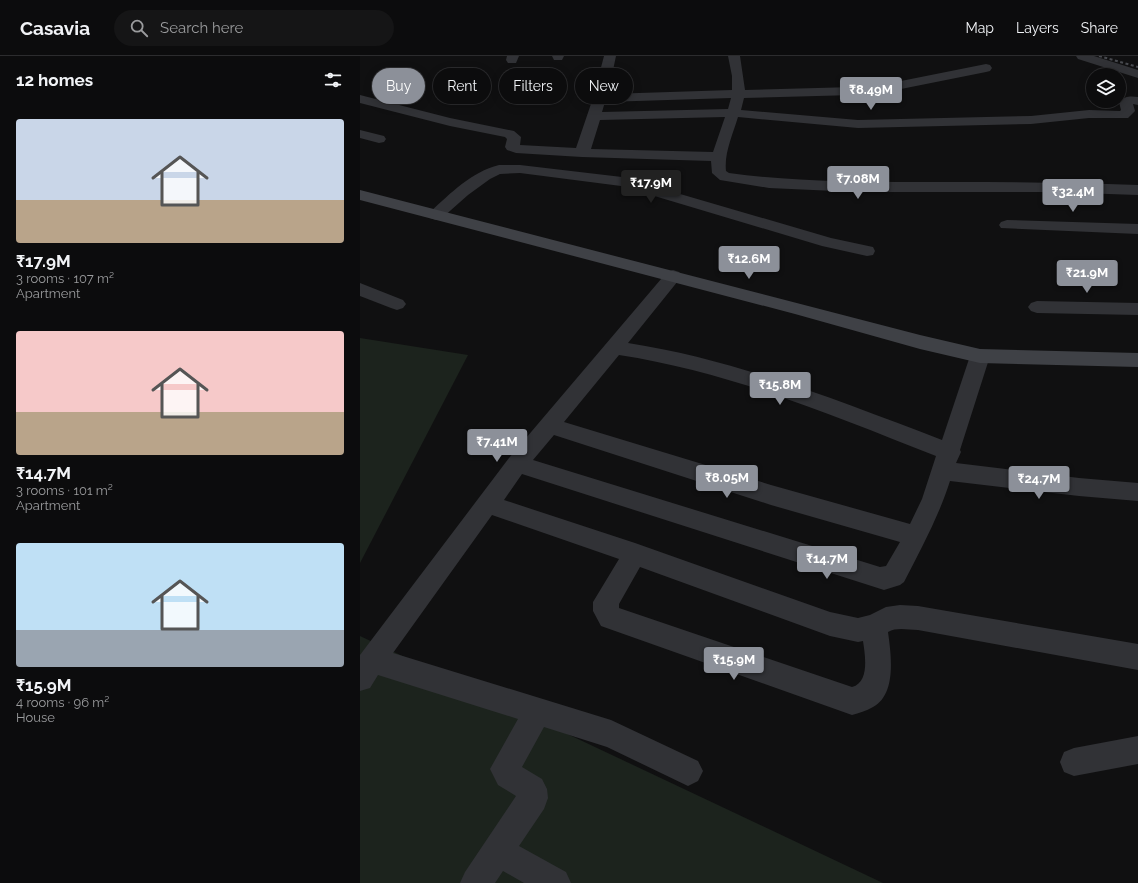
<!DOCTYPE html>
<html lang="en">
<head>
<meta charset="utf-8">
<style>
	body { margin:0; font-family:Raleway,sans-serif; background:#151516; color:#f1f3f6; height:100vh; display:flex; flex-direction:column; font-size:15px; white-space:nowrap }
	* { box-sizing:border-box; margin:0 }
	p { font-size:13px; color:#9a9b9d }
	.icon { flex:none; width:22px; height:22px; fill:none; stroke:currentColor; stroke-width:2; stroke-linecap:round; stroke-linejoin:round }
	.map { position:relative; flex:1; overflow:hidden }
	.panel { display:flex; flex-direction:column; background:#0c0c0d; width:360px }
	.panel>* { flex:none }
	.guide { position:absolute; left:12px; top:12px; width:380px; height:36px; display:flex; gap:8px }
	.fabs { position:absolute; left:726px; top:12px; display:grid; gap:8px }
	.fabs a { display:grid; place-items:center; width:40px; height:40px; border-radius:50%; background:#0c0c0d; box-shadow:0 2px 10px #0003,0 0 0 1px #2c2c2e; font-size:20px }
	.price { position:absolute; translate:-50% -34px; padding:0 9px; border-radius:4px; background:#8c9099; color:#fff; font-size:13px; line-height:26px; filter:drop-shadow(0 1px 2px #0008) }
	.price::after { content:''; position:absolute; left:50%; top:24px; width:12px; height:9px; margin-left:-6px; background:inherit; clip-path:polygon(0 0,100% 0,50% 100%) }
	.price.selected { background:#222; color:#fff }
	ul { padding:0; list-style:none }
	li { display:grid; align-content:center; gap:8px; height:212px; padding:0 16px }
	li span { display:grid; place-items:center; height:124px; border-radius:4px; color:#555 }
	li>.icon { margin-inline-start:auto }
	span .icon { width:72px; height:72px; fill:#fffc; stroke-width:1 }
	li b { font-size:17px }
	h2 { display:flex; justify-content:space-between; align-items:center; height:48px; padding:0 16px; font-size:17px }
	.pill { padding:0 14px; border-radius:18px; background:#0c0c0d; box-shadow:0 2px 10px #0003,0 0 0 1px #2c2c2e; font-size:14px; line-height:36px }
	.pill.selected { background:#8c9099; color:#fff }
	header { display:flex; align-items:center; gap:24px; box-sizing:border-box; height:56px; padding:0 20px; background:#0c0c0d; border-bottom:1px solid #2c2c2e }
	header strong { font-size:19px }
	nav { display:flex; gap:22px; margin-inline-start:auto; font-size:14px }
	.search { width:280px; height:36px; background:#151516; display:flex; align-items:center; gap:10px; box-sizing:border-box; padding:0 14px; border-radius:22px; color:#9a9b9d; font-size:15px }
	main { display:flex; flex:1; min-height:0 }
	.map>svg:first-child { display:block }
	.green { fill:#1c231d }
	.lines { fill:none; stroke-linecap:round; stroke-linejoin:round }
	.minor { fill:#313236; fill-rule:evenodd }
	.secondary { fill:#3f4146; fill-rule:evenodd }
	.rail { stroke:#484a4f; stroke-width:2; stroke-dasharray:3 2.5; stroke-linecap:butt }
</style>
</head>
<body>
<header>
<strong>Casavia</strong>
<div class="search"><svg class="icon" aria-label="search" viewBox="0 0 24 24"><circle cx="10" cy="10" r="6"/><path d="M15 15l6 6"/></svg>Search here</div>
<nav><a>Map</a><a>Layers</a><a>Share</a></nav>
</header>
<main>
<section class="panel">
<h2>12 homes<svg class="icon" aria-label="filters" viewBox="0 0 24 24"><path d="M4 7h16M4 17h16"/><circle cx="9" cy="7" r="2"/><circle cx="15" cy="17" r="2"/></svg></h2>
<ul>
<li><span style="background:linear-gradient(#c9d6e8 65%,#b9a48a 0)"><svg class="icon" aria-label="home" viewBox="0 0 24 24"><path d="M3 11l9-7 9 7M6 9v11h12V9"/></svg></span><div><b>₹17.9M</b><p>3 rooms · 107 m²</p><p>Apartment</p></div></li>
<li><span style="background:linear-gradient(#f6c9c9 65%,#b9a48a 0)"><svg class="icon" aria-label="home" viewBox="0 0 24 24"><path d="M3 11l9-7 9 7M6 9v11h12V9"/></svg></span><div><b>₹14.7M</b><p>3 rooms · 101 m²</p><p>Apartment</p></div></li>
<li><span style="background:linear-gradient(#bfe0f5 70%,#9aa5b1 0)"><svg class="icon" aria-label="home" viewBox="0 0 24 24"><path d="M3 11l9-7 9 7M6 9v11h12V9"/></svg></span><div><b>₹15.9M</b><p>4 rooms · 96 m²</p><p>House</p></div></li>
</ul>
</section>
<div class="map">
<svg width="778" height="827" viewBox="0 0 778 827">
	<rect width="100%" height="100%" fill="#101011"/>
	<g class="green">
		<polygon points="0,282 108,299 0,507"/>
		<polygon points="0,580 523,827 0,827"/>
	</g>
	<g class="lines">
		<g class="minor">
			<polygon points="147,0 159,0 156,7 148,7 146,4"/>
			<polygon points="192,0 204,0 202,4 194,4"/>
			<path d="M244,0H256L248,38L372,34V20L368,0H380L385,34L494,31L541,25L626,8L630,9L632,12L630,15L626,16L541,33L494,39L384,42L381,54L498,64L671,60L729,54L760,55L761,54L759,46C764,40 771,40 778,41V49L773,48L775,55L768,62H729L671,68L498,72L378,61C373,78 364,97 366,115L369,117C443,127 518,126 593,126C655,126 716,127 778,129V139L690,136H497L409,132L360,124L352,117L351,105L222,101L156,97L147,94L145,91L147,83L145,81L90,70L0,47V39L90,62L154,75L161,81L160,89L216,92L233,42ZM371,42L368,53L242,56L245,46ZM365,61L353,96L231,93L240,64Z"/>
			<polygon points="716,0 734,0 778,14 778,22 718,3"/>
			<polygon points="0,74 24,80 26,83 24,86 19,87 0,82"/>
			<path d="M139,109H160L262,121L471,182L513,191L515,195L513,199L507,200L462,190L261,130L160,117L140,118L130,123L108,139L82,162L76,164L70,162L68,159L70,156C91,137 111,116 139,109Z"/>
			<polygon points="647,164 778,168 778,178 641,172 639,169 641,166"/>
			<path d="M313,214L319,216L322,220L268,287C377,304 479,345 582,384L610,300L613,295L620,293L627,295L630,300L600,394L601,396L596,407L719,422L778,427V445L719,440L590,425C579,460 561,493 544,526L540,529L524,534L162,418L144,444L275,487L470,556L498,562L510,559L526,551L540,549L558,550L778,588V614L558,574C548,574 537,571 528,576C531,598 537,638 513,651C506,655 499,657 492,659L241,570L233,555V546L259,503L132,459L33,597L251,664L338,705L343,715L338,725L328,730L247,691L184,671L162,711L182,723L187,733L188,742L184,753L159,790L206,816L211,827H164L143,815L135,827H100L105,816L156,740L138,729L130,713L158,663L18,619L10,632L0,635V599L149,402L307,216ZM259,299C370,316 472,359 576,400L562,443L550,468L411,429L204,366ZM194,379L411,449L540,486L526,510L520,511L173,404ZM280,511L470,580L498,586L503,585C505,599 510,626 492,631L259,552V548Z"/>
			<polygon points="0,227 43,244 46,248 43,252 37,254 31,252 0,240"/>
			<polygon points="677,245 778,247 778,259 677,257 671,255 668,251 671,247"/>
			<polygon points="778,680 778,708 714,720 704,716 700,706 704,696 714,692"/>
		</g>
		<polygon class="secondary" points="0,134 560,279 620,293 778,297 778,311 620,307 560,293 435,258 0,144"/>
		<polyline class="rail" points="739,0 778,11"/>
	</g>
</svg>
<div class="fabs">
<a><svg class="icon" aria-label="layers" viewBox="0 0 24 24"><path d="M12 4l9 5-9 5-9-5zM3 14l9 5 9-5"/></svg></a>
</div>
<b class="price" style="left:511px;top:55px">₹8.49M</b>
<b class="price" style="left:498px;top:144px">₹7.08M</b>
<b class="price selected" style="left:291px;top:148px">₹17.9M</b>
<b class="price" style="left:713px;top:157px">₹32.4M</b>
<b class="price" style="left:389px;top:224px">₹12.6M</b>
<b class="price" style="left:727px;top:238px">₹21.9M</b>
<b class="price" style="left:420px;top:350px">₹15.8M</b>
<b class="price" style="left:137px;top:407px">₹7.41M</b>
<b class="price" style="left:367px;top:443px">₹8.05M</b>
<b class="price" style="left:679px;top:444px">₹24.7M</b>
<b class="price" style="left:467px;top:524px">₹14.7M</b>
<b class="price" style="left:374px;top:625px">₹15.9M</b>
<div class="guide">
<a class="pill selected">Buy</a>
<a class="pill">Rent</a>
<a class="pill">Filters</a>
<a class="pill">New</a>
</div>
</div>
</main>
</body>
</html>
